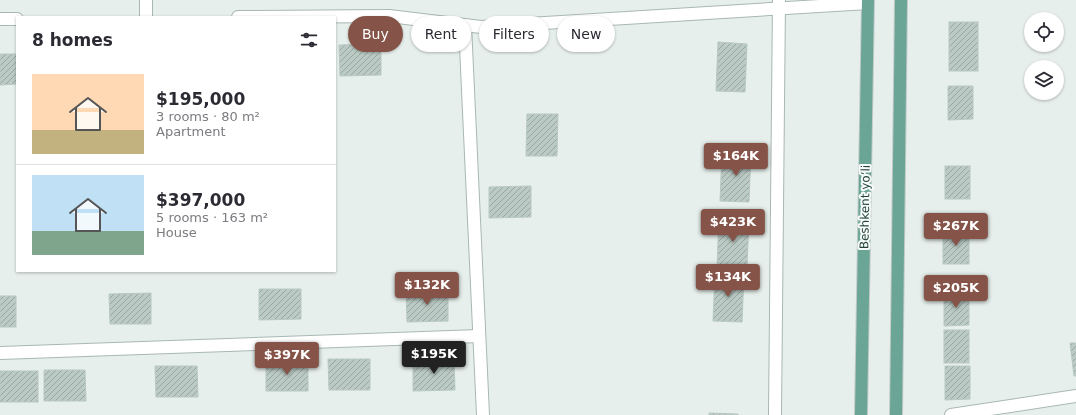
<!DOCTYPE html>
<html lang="en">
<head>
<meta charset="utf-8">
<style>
	body { margin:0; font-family:"DejaVu Sans",sans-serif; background:#f7f7f7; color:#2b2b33; height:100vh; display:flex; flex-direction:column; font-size:15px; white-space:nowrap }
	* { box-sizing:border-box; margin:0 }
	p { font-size:13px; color:#7c7c81 }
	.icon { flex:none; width:22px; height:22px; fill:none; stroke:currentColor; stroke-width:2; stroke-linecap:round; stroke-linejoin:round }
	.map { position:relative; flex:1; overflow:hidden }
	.panel { position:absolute; left:16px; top:16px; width:320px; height:256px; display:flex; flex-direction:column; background:#fff; border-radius:0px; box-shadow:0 1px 3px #0004 }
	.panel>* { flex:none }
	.guide { position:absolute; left:348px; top:16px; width:380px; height:36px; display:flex; gap:8px }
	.fabs { position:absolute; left:1024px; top:12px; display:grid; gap:8px }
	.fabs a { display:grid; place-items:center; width:40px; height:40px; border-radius:50%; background:#fff; box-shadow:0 1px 3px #0004; font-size:20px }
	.price { position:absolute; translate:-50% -34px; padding:0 9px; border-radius:4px; background:#855347; color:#fff; font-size:13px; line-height:26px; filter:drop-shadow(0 1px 2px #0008) }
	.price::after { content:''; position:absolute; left:50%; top:24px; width:12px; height:9px; margin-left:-6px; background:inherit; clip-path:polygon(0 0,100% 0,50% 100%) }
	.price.on { background:#222; color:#fff }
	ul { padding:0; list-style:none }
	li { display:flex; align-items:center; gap:12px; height:100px; padding:0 16px }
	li+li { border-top:1px solid #e1e1e2 }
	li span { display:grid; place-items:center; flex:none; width:112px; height:80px; border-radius:0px; color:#555 }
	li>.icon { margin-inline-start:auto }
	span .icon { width:48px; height:48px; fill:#fffc; stroke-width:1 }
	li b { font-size:17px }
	h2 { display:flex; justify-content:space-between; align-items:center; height:48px; padding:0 16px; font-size:17px }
	.pill { padding:0 14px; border-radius:18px; background:#fff; box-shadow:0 1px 3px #0004; font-size:14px; line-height:36px }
	.pill.on { background:#855347; color:#fff }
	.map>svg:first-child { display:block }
	.building { fill:url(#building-hatch); stroke:#b8c9c2 }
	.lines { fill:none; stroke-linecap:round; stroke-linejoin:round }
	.street-casing { stroke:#a8b8b2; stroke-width:14 }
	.primary-casing { stroke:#c2cac8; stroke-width:14 }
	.street { stroke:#fff; stroke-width:12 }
	.primary { stroke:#6aa596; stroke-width:12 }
	.labels { text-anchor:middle; stroke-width:4; stroke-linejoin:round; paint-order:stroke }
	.street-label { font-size:12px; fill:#24423a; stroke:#f7fbf9 }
</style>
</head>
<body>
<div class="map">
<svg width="1076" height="415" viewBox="0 0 1076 415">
	<defs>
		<pattern id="building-hatch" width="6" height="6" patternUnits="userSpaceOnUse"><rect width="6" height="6" fill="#bbcac4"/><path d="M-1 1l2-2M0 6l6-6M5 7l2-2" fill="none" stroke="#98a6a0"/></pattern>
	</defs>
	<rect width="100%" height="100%" fill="#e6efeb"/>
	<g class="building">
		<rect x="949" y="22" width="29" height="49"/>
		<polygon points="718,42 747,44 745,92 716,91"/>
		<polygon points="381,44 381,75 340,76 339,45"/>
		<polygon points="0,54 17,54 17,84 0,85"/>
		<polygon points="948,86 973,86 973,119 948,120"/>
		<polygon points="527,114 558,114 557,156 526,156"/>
		<polygon points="722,152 751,153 749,202 720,201"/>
		<rect x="945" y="166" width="25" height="33"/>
		<polygon points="531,186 531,217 489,218 489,187"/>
		<polygon points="719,218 749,219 747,268 717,267"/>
		<rect x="943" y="230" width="26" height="34"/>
		<polygon points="715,273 744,274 742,322 713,321"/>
		<polygon points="259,289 301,289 301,319 259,320"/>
		<polygon points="448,290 448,321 407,322 406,291"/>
		<polygon points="944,292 969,292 969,325 944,326"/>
		<polygon points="151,293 151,324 110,324 109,294"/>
		<rect x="0" y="296" width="16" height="31"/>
		<rect x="944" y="330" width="25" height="33"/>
		<polygon points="1070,343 1076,343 1076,376 1074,376"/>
		<polygon points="328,359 370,359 370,390 329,390"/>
		<polygon points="454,359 455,390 413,391 413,360"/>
		<rect x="266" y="360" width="42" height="31"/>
		<polygon points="155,366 197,366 198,397 156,397"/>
		<polygon points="945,366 970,366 970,399 945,400"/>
		<polygon points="44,370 85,370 86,401 44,401"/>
		<rect x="0" y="371" width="38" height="31"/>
		<polygon points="709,413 738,414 738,415 709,415"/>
	</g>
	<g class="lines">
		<g class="street-casing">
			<g id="street">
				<polyline points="146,17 146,0"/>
				<polyline points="238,17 389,16 481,27 868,3"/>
				<polyline points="0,19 17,19"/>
				<polyline points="465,25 483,415"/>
				<polyline points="0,353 479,336"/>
				<polyline points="775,415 779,0"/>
				<polyline points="951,415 1076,396"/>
			</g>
		</g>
		<g class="primary-casing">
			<g id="primary">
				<polyline points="861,415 868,0"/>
				<polyline points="896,415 901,0"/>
			</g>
		</g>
		<use href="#street" class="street"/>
		<use href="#primary" class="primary"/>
	</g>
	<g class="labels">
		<g class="street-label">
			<text transform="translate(865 207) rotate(-89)" y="4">Beshkent yoʻli</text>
		</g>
	</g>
</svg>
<div class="fabs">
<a><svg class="icon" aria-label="locate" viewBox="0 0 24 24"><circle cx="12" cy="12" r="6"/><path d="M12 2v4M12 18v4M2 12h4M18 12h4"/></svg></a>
<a><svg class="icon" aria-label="layers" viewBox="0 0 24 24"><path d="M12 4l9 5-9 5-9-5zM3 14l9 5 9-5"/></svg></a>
</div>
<b class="price" style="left:736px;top:177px">$164K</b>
<b class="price" style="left:733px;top:243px">$423K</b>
<b class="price" style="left:956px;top:247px">$267K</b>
<b class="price" style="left:728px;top:298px">$134K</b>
<b class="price" style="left:427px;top:306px">$132K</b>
<b class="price" style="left:956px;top:309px">$205K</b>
<b class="price on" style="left:434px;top:375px">$195K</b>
<b class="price" style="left:287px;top:376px">$397K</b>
<div class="guide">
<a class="pill on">Buy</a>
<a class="pill">Rent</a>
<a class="pill">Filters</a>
<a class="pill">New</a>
</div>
<section class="panel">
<h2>8 homes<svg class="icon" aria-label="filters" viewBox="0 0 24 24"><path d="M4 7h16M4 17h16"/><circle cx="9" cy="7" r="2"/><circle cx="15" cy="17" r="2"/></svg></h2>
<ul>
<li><span style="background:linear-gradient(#ffd9b3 70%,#c2b280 0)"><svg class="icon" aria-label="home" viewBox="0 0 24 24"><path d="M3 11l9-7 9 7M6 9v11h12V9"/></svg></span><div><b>$195,000</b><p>3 rooms · 80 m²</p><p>Apartment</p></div></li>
<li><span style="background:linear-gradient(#bfe0f5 70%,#7fa58c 0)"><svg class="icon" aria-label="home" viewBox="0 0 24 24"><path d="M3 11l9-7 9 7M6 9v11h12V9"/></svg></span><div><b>$397,000</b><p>5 rooms · 163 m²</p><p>House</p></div></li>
</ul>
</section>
</div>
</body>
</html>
